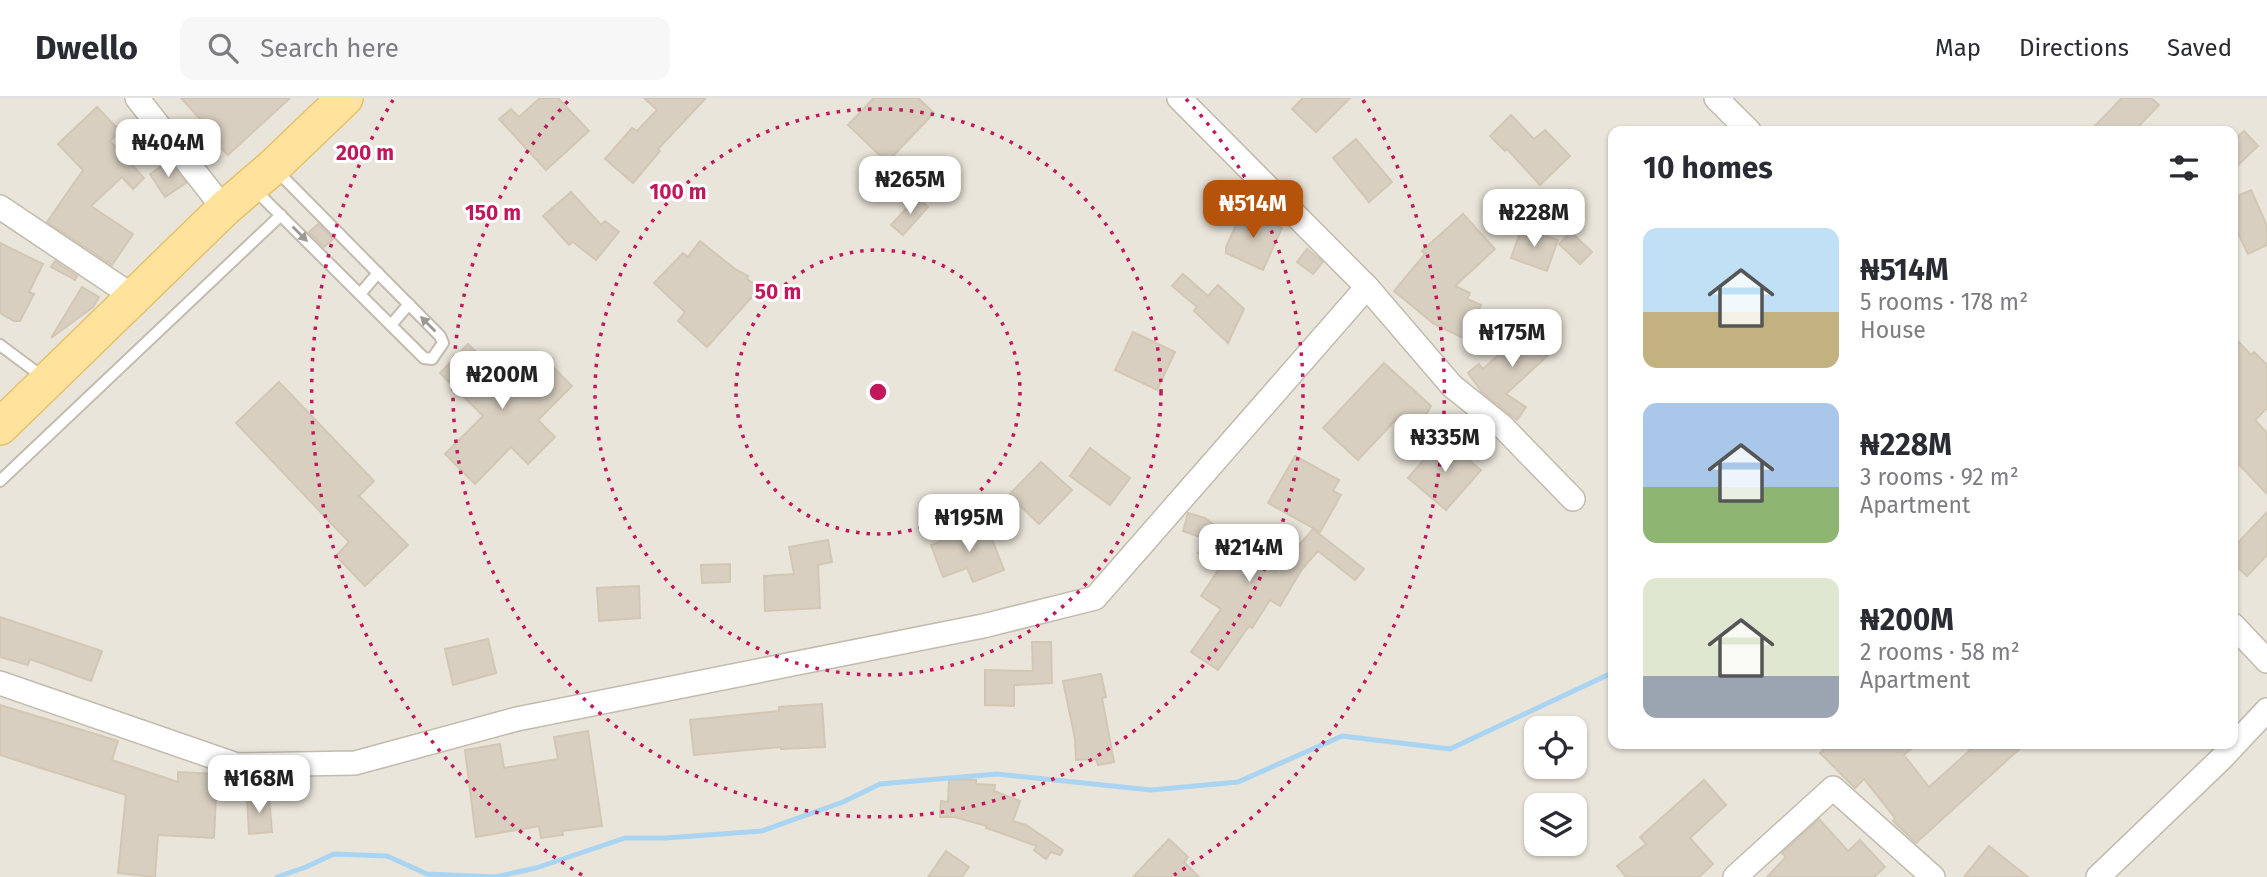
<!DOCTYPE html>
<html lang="en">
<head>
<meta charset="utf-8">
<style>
	body { margin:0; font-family:"Fira Sans",sans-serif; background:#f7f7f7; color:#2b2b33; height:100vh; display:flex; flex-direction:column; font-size:26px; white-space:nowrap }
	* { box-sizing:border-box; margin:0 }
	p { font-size:23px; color:#7c7c81 }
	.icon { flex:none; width:38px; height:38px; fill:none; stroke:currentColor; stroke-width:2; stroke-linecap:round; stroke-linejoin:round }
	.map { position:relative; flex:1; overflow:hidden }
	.side { position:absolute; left:1608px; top:28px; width:630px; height:623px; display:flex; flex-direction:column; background:#fff; border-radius:14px; box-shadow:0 2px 5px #0004 }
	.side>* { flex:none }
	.tools { position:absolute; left:1524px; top:618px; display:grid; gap:14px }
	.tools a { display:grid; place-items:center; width:63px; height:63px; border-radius:14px; background:#fff; box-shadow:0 2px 5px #0004; font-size:35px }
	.price { position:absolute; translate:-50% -60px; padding:0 16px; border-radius:14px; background:#fff; color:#222; font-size:23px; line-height:46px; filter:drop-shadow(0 2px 4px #0008) }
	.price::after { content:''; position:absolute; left:50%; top:42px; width:21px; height:16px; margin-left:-10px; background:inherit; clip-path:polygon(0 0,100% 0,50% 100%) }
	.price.selected { background:#b45309; color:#fff }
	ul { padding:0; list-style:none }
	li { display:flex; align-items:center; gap:21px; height:175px; padding:0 35px }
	li span { display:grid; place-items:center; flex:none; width:196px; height:140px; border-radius:14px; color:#555 }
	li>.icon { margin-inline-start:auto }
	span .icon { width:84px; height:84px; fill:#fffc; stroke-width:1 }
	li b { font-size:30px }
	h2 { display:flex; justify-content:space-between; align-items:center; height:84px; padding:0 35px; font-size:30px }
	header { display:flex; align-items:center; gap:42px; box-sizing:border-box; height:98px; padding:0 35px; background:#fff; border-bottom:2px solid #e1e1e2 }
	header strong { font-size:33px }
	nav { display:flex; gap:38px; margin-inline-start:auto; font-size:24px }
	.search { width:490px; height:63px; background:#f7f7f7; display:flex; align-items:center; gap:18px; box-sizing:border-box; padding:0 24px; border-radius:14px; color:#7c7c81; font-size:26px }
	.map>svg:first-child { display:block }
	.residential { fill:#eae5da; fill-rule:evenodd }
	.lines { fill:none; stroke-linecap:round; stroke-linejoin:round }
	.stream { stroke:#a9d4f2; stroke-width:5 }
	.building { fill:#d8cfc1; stroke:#d3c7b4; stroke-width:2 }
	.service-casing { stroke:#c2bbae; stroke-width:14 }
	.minor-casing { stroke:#c2bbae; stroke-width:26 }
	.primary-casing { stroke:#e6c16a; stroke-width:38 }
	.service { stroke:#fff; stroke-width:10 }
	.minor { stroke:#fff; stroke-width:23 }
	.primary { stroke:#ffe39c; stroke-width:35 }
	.oneway { fill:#9c9892 }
	.ring { fill:none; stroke:#c2185b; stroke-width:3.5; stroke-dasharray:3.5 7 }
	.centre { fill:#c2185b; stroke:#fff; stroke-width:3.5 }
	.ring-label { font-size:21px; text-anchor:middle; font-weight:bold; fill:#c2185b; stroke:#fff; stroke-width:6; stroke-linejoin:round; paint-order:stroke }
</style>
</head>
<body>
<header>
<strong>Dwello</strong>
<div class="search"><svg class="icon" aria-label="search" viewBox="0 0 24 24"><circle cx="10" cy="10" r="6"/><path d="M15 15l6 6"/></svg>Search here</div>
<nav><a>Map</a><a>Directions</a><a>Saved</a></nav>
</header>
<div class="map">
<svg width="2267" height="779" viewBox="0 0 2267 779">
	<rect width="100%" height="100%" fill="#f6f3ec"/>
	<path class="residential" d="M0,0H2267V779H0ZM1614,33H2233V646H1614ZM1536,630H1575V668H1536ZM1536,707H1575V746H1536Z"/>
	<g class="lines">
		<polyline class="stream" points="277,779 306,769 334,756 387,758 427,776 495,779 536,770 625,740 666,740 762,733 843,704 880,686 997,676 1151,692 1238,684 1342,638 1450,651 1614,574"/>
	</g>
	<g class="building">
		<polygon points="181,0 290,0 228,57 218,47 221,44"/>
		<polygon points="540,0 558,0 589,33 546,72 499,21 511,11 519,19"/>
		<polygon points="644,0 706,0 658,51 660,53 633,85 605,61 632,30 637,33 657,12"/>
		<polygon points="874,0 918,0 934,15 887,64 848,27"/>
		<polygon points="1303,0 1350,0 1316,34 1292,11"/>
		<polygon points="2122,0 2151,0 2159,7 2134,33 2090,33"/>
		<polygon points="97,9 120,33 110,43 144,80 133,91 122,79 91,108 133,136 112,167 47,124 83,72 58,46"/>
		<polygon points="1511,17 1534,41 1545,32 1570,58 1540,87 1507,51 1505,53 1490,38"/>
		<polygon points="2244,33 2258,48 2233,72 2233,43"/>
		<polygon points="1356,41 1392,84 1369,104 1333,60"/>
		<polygon points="169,63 186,85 165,99 150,76"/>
		<polygon points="2251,92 2267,128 2267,147 2248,156 2238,135 2233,137 2233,100"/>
		<polygon points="571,94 601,127 605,123 619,134 596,162 573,144 569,147 543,118"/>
		<polygon points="917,99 928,109 903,137 891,127"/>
		<polygon points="1243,112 1282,130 1263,172 1226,155 1226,149"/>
		<polygon points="1463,116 1495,151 1455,188 1470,195 1467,201 1481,207 1465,241 1434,226 1394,193 1425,156 1422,153"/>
		<polygon points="318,126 333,141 324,149 309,134"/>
		<polygon points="1522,129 1558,142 1547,173 1511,160"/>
		<polygon points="1571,134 1592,154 1580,166 1559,146"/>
		<polygon points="700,143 735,171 748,178 747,181 760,190 707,249 678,223 685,214 654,185 683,155 688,159"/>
		<polygon points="0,145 43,166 29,194 34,196 20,223 14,223 0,215"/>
		<polygon points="1307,151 1323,164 1313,176 1297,164"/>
		<polygon points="55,163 77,178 75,182 51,169"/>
		<polygon points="1183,176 1208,198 1218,187 1244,211 1228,245 1194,213 1197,209 1172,188"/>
		<polygon points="82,189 99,199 93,209 51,240"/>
		<polygon points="1532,226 1555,251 1506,296 1526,309 1517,322 1482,294 1468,275 1479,266 1483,271"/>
		<polygon points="1133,234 1175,254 1157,292 1115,272"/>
		<polygon points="2233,238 2251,257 2254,254 2267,267 2267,310 2255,322 2267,335 2267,396 2233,360"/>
		<polygon points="468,246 510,288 541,257 572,288 538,322 555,339 528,366 511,349 475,386 445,356 483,318 440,275"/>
		<polygon points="1384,265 1431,308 1421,325 1403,314 1358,362 1323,330"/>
		<polygon points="279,284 374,383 359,398 408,447 365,488 336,458 349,444 236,325"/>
		<polygon points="1443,340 1481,372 1446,412 1408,380"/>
		<polygon points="1090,350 1130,380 1110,407 1070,378"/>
		<polygon points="1295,358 1339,382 1333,393 1341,397 1320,434 1268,405"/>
		<polygon points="1041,364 1072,392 1039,426 1009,397"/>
		<polygon points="2267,414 2267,457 2247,478 2233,465 2233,450"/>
		<polygon points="1188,415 1205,420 1275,474 1313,431 1364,471 1355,482 1318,453 1302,471 1280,508 1270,502 1252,530 1249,528 1218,572 1191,554 1221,511 1201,498 1219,471 1198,455 1209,442 1183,433"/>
		<polygon points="986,426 1004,472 973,484 967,470 943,479 931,447"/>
		<polygon points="828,442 832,464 818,467 820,510 765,513 764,478 794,476 789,449"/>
		<polygon points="730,466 730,484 702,485 701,467"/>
		<polygon points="639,488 640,520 599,523 597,490"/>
		<polygon points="0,519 102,553 91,583 30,561 28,567 0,559"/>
		<polygon points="488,541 496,575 453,587 445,551"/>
		<polygon points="1032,544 1051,544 1052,585 1014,587 1014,608 985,607 985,572 1033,573"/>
		<polygon points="1101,576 1106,599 1102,600 1114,664 1098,667 1096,661 1076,662 1075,641 1063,583"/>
		<polygon points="822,606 825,649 781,651 781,649 694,657 690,622 779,613 779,609"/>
		<polygon points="0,607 118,643 112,662 178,684 178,674 217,676 214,740 158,737 155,779 118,775 126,697 0,657"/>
		<polygon points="588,633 602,728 562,733 563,737 541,740 539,728 476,739 465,652 500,646 504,670 558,661 554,639"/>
		<polygon points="1830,646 1917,646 1904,657 1929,689 1977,646 2025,646 1916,745 1893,723 1895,720 1864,681 1855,690 1820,655"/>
		<polygon points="949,682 976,682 976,686 995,687 994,693 1020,703 1013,723 1026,727 1063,752 1060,757 1051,754 1046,761 1034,752 1037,748 986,730 987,728 954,719 940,719 941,703 948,704"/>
		<polygon points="1704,682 1726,707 1690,740 1713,766 1699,779 1626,779 1617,768 1646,746 1640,739"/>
		<polygon points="269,698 272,734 249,736 247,699"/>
		<polygon points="1819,721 1848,753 1860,742 1885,769 1874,779 1767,779 1786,759 1782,755"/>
		<polygon points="1169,741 1188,759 1184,764 1199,779 1133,779"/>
		<polygon points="1989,748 2028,779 1964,779"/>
		<polygon points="946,753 969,769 962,779 928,779"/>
	</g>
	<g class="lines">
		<g class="service-casing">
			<g id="service">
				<polyline points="253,90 424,260 432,261 443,245 440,238 276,72"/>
				<polyline points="360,196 378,175"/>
				<polyline points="391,227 409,206"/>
				<polyline points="0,247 43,279"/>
				<polyline points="0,383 281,117"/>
			</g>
		</g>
		<g class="minor-casing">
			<g id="minor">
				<polyline points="137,0 224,111"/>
				<polyline points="1179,0 1367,189 1452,288 1502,328 1573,401"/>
				<polyline points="1716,0 1749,33"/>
				<polyline points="0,109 134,199"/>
				<polyline points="2233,527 2267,563"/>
				<polyline points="0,585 237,667 355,665 517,621 983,528 1095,500 1367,189"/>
				<polyline points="1735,779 1833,690 1933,779"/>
				<polyline points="2098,779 2222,660 2267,612"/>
			</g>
		</g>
		<g class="primary-casing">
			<polyline id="primary" points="0,329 224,111 273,69 345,0"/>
		</g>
		<use href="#service" class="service"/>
		<use href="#minor" class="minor"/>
		<use href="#primary" class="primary"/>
	</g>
	<defs><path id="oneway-solid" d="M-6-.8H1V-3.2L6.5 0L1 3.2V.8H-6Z" transform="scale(1.75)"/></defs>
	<g class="oneway">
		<use href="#oneway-solid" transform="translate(300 136) rotate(45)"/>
		<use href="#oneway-solid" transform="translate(428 226) rotate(-135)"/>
	</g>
	<g class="ring">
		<circle cx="878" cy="294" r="142"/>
		<circle cx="878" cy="294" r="283"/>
		<path d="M1186 1A425 425 0 1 1 570 1"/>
		<path d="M582 777A566 566 0 0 1 393 2M1363 2A566 566 0 0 1 1174 777"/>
	</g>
	<circle cx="878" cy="294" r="10" class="centre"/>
	<g class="ring-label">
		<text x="365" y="62">200 m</text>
		<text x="678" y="101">100 m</text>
		<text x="493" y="122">150 m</text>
		<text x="778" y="201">50 m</text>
	</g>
</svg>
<div class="tools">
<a><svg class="icon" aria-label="locate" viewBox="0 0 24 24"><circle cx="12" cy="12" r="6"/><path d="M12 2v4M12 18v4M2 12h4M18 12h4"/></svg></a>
<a><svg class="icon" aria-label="layers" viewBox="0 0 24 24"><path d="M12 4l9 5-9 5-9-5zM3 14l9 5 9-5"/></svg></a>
</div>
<b class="price" style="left:168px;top:81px">₦404M</b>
<b class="price" style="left:910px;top:118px">₦265M</b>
<b class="price selected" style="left:1253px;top:142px">₦514M</b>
<b class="price" style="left:1534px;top:151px">₦228M</b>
<b class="price" style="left:1512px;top:271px">₦175M</b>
<b class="price" style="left:502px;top:313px">₦200M</b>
<b class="price" style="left:1445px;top:376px">₦335M</b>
<b class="price" style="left:969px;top:456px">₦195M</b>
<b class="price" style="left:1249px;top:486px">₦214M</b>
<b class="price" style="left:259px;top:717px">₦168M</b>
<section class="side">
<h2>10 homes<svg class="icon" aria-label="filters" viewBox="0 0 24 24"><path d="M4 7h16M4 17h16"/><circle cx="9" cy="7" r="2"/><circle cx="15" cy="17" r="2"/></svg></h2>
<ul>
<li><span style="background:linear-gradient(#bfe0f5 60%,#c2b280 0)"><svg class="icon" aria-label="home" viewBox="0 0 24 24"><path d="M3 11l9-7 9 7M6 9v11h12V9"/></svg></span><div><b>₦514M</b><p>5 rooms · 178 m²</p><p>House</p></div></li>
<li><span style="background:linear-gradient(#a9c7e8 60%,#8fb573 0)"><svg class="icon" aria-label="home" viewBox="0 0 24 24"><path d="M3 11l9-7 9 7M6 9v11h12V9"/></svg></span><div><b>₦228M</b><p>3 rooms · 92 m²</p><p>Apartment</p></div></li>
<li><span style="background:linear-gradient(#dfe7d0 70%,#9aa5b1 0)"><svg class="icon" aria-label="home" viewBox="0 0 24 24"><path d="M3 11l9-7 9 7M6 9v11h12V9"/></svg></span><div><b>₦200M</b><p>2 rooms · 58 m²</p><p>Apartment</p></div></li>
</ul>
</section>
</div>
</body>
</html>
